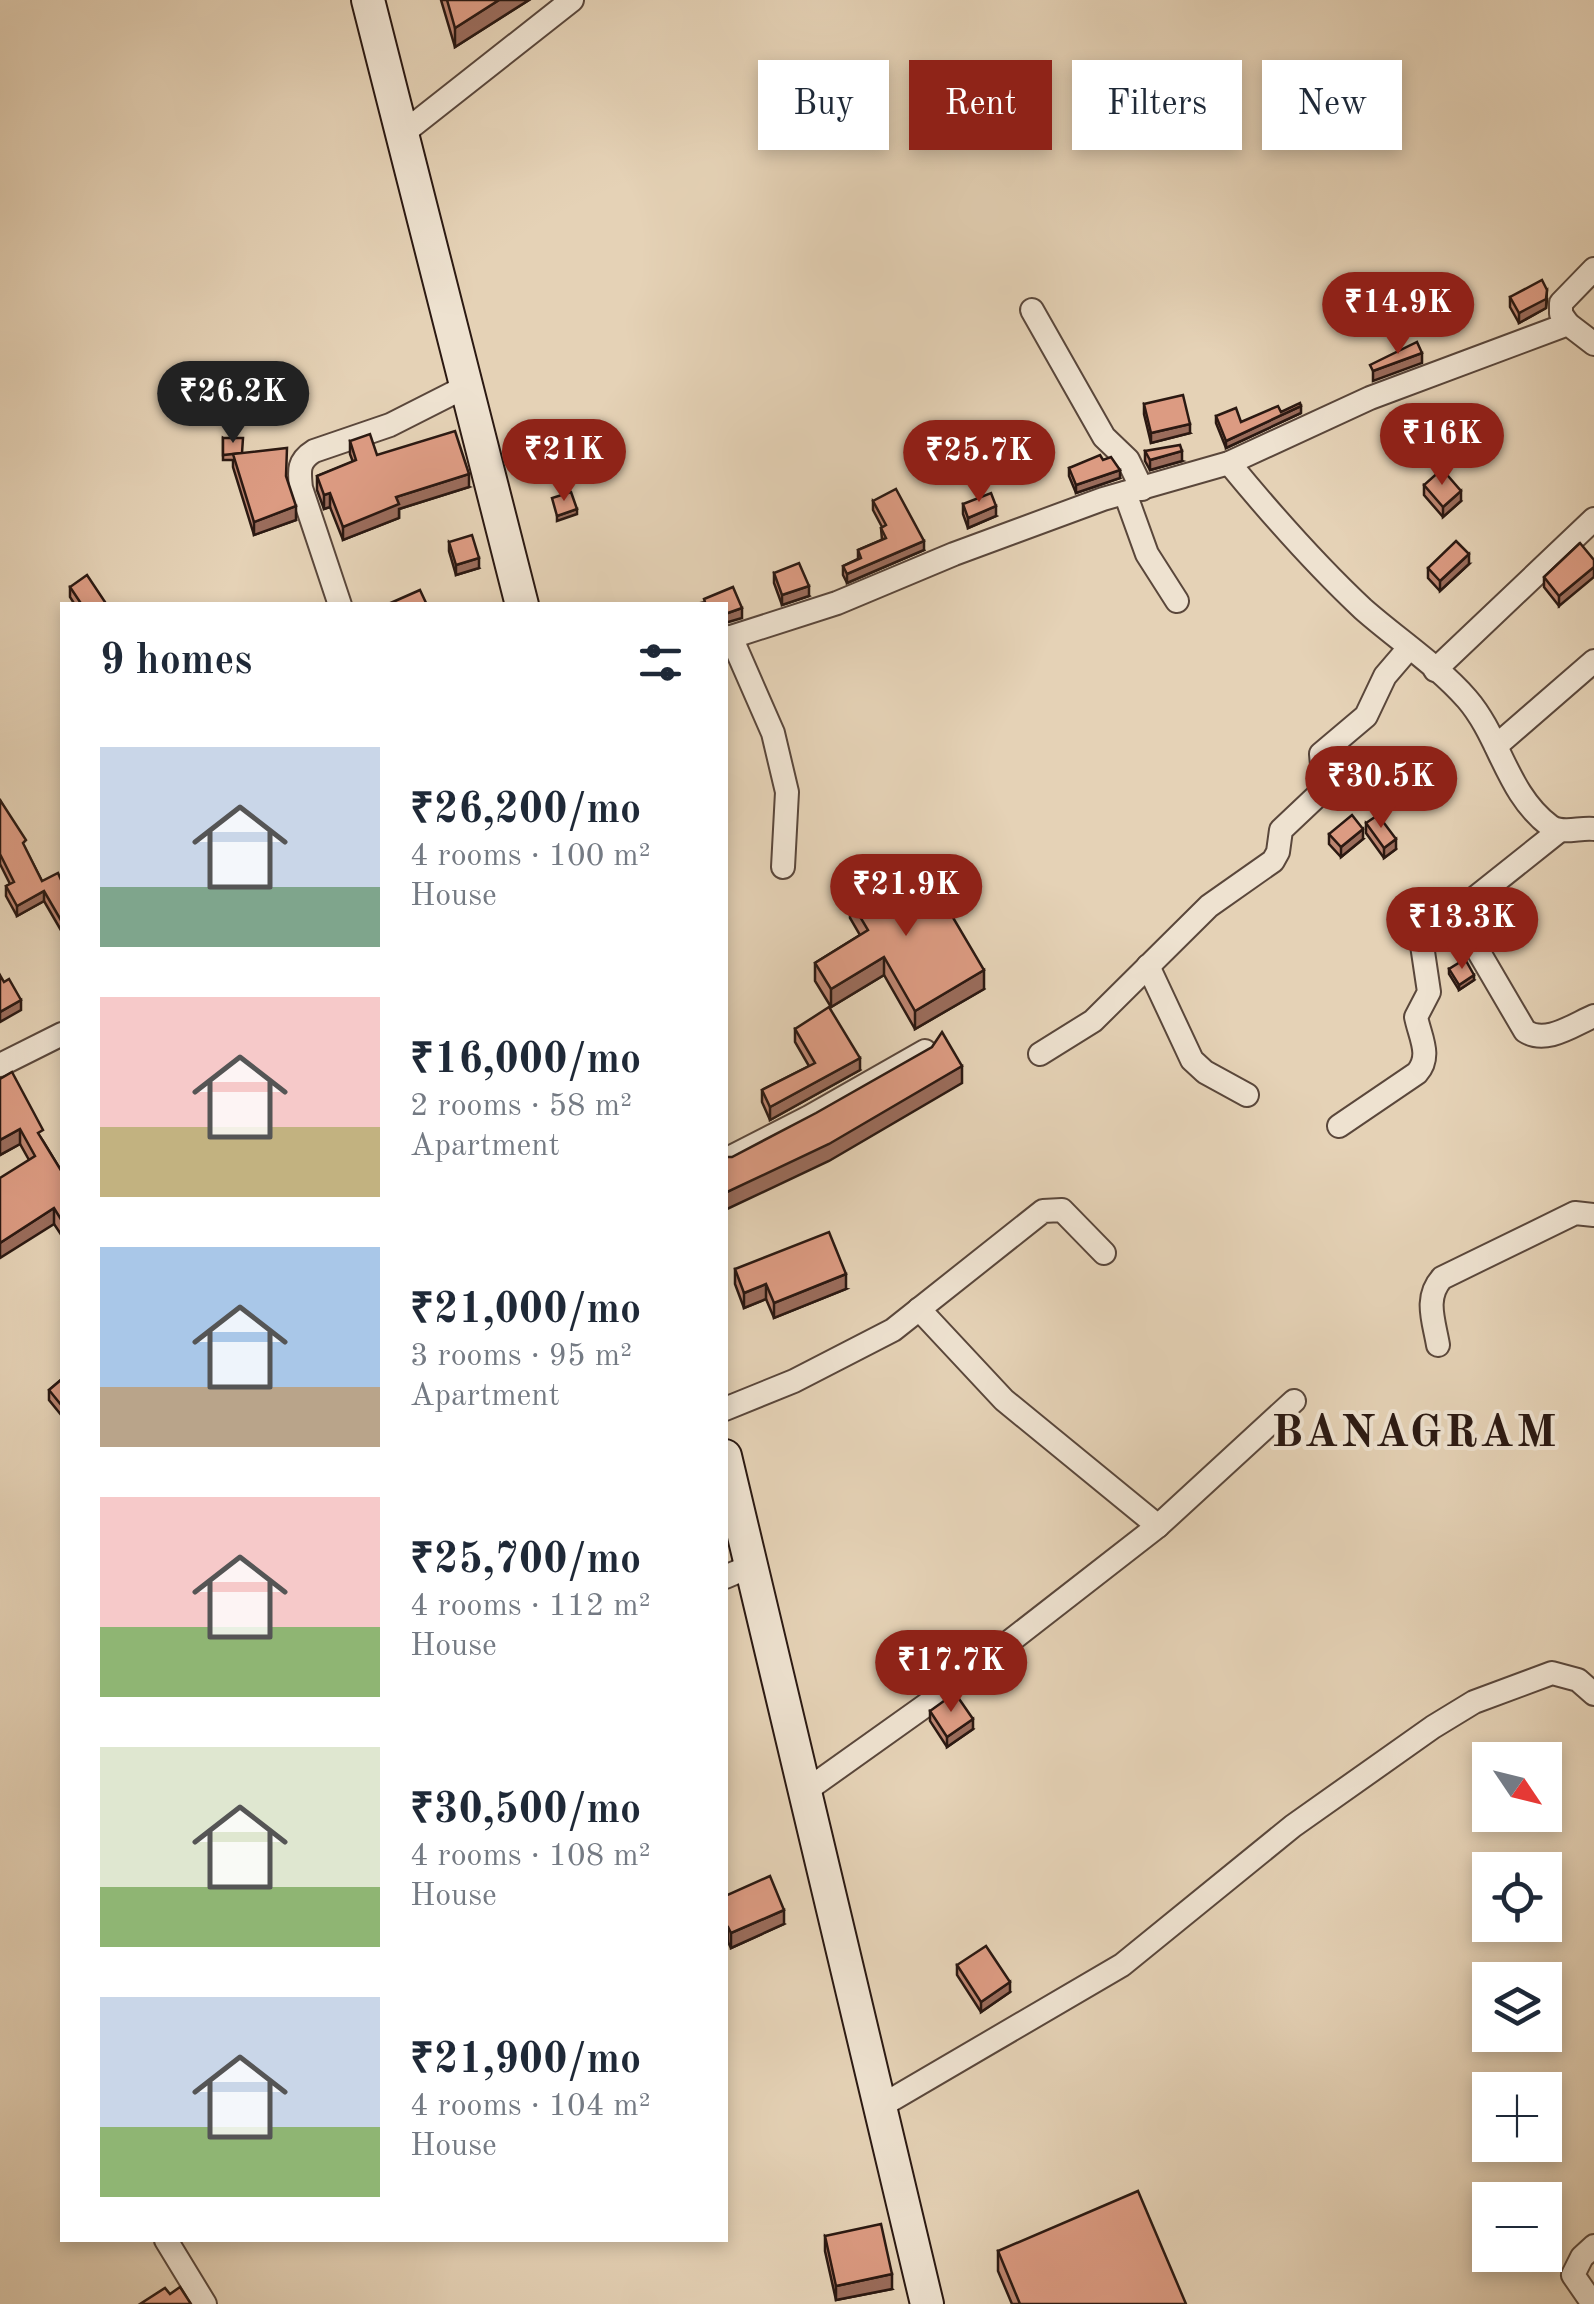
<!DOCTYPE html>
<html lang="en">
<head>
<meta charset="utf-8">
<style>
	body { margin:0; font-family:"Old Standard TT",serif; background:#f6f6f7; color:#1f2937; height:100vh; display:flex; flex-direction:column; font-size:38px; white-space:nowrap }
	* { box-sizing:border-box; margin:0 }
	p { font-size:32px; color:#747a83 }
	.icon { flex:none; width:55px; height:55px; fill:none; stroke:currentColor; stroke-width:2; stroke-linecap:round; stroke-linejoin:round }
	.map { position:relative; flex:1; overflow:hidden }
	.side { position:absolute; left:60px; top:602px; width:668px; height:1640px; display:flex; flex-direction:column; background:#fff; border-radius:0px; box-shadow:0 5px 15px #0003 }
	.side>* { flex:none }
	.hud { position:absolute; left:758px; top:60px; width:685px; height:90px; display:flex; gap:20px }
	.needle { width:65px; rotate:125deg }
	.tools { position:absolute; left:1472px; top:1742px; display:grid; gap:20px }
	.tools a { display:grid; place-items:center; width:90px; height:90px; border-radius:0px; background:#fff; box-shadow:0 5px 15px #0003; font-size:50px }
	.price { position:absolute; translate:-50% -85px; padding:0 22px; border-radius:35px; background:#8f2418; color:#fff; font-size:32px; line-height:65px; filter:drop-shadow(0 2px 5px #0008) }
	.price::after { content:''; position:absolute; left:50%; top:60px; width:30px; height:22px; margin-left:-15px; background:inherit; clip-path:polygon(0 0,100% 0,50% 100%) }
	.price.on { background:#222; color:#fff }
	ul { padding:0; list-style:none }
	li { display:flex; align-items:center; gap:30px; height:250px; padding:0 40px }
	li span { display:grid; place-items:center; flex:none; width:280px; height:200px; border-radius:0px; color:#555 }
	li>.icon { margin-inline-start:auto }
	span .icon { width:120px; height:120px; fill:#fffc; stroke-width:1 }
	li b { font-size:42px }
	h2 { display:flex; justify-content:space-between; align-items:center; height:120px; padding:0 40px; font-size:42px }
	.tag { padding:0 35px; border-radius:0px; background:#fff; box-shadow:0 5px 15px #0003; font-size:35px; line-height:90px }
	.tag.on { background:#8f2418; color:#fff }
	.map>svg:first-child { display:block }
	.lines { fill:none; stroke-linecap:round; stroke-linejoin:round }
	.street-casing { stroke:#5a473b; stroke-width:26 }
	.secondary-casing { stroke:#2b1912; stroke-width:36 }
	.street { stroke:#eee2d0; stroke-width:22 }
	.secondary { stroke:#eee2d0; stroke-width:32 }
	.wall { fill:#bd8570; stroke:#2b1912; stroke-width:2.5 }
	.shaded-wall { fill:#9a6c5b; stroke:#2b1912; stroke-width:2.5 }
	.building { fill:#dc9b82; stroke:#2b1912; stroke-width:2.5 }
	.labels { text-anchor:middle; stroke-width:8; stroke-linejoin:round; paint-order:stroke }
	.district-label { font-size:45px; font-weight:bold; letter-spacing:2.5px; fill:#2b1912; stroke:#eee2d0 }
</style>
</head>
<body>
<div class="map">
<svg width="1594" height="2304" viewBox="0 0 1594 2304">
	<rect width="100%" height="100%" fill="#e5d2b6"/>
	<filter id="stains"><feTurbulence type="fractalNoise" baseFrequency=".002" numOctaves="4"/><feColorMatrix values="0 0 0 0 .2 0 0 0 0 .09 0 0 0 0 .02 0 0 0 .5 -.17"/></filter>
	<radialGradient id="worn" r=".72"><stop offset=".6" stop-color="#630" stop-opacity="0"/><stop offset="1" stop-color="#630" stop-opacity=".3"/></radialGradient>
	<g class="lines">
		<g class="street-casing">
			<g id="street">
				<polyline points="402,134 572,0"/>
				<polyline points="1032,310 1104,437 1128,460 1142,489"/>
				<polyline points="1568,324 1561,314 1561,303 1594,269"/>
				<path d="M1229,463C1271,514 1315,564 1363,609C1397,639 1437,665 1467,699C1500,737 1507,794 1550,826C1562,835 1580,827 1594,829"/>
				<polyline points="1125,493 1147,554 1177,601"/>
				<path d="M340,605L301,488C299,470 298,461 314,451L390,425L467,386"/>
				<polyline points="731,637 773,733 787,792 783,867"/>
				<polyline points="725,639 837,603 954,554 1103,499 1229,463 1370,398 1568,324 1594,344"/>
				<polyline points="1435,670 1594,519"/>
				<polyline points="1496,746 1594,661"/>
				<path d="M1456,913L1525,1031C1546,1045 1573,1025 1594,1016"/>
				<polyline points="1148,966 1192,1060 1205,1072 1247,1095"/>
				<polyline points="1040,1054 1093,1021 1209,906 1273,861 1278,852 1281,830 1317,796 1324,786 1321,754 1366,716 1385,676 1409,648"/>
				<polyline points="0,1065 62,1034"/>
				<path d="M1339,1126L1417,1073C1432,1056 1420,1037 1416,1017L1429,992L1422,945L1431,933L1559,831"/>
				<polyline points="725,1160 809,1117 925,1051"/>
				<polyline points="919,1309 1004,1400 1158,1526"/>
				<path d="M1438,1345C1434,1321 1424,1298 1442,1278L1575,1213L1594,1215"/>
				<polyline points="725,1409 794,1381 893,1330 1043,1211 1062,1210 1104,1253"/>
				<polyline points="725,1577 751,1566"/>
				<polyline points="804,1792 950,1688 1158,1526 1294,1401"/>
				<polyline points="881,2106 1122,1965 1293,1826 1433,1727 1474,1702 1552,1673 1578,1680 1594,1694"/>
				<polyline points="166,2240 205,2304"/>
				<polyline points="1593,2304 1573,2275 1582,2257 1594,2246"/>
			</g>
		</g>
		<g class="secondary-casing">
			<g id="secondary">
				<polyline points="368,0 522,605"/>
				<polyline points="725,1456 927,2304"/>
			</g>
		</g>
		<use href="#street" class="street"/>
		<use href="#secondary" class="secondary"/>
	</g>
	<g class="wall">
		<polygon points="441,0 529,0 455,47"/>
		<polygon points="1510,297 1547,299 1546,308 1519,323 1510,307"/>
		<polygon points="1144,404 1190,433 1151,443 1144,414"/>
		<polygon points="1281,412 1301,413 1226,448 1216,423 1216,416 1241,422"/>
		<polygon points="223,438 242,453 286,477 296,520 254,535 233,467 233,460 223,460"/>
		<polygon points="350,441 377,455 469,487 399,509 399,518 343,540 330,507 324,509 317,490 317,476 353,462 350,454"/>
		<polygon points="1145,451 1182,461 1150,470 1145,461"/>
		<polygon points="1103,460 1120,478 1076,493 1069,476 1069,468"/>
		<polygon points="1424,485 1461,501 1443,517 1424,495"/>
		<polygon points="873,501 924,550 847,583 843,575 843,566 858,559 858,550 882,540 881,528 882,527 873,510"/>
		<polygon points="963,504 996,516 968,528 963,514"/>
		<polygon points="449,542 479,568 456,575 449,551"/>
		<polygon points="1580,543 1559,606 1544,587 1544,577"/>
		<polygon points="1469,564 1440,591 1428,578 1428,568"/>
		<polygon points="774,573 809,596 782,605 774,583"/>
		<polygon points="70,587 107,605 75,605 70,597"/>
		<polygon points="0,800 42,881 62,882 62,932 44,901 17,916 6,896 6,886 10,884 0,864"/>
		<polygon points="1366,823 1396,849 1384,858 1366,833"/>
		<polygon points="1329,834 1363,839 1341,857 1329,844"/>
		<polygon points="850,900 984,989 915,1029 884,975 831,1007 815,981 815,963 860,935 850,918"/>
		<polygon points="1449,969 1474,980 1459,990 1449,974"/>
		<polygon points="795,1029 860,1070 770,1120 762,1102 762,1090 809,1066 795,1042"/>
		<polygon points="0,1079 43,1141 62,1172 62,1236 54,1224 29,1160 20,1144 0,1155"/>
		<polygon points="735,1269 846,1289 774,1318 766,1299 744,1308 735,1284"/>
		<polygon points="62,1379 62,1416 49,1400 49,1390"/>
		<polygon points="930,1711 973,1729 947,1747 930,1721"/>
		<polygon points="725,1896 784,1924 731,1948 728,1942"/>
		<polygon points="957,1965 1010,1992 981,2012 957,1975"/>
		<polygon points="825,2236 892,2289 836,2300 825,2251"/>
		<polygon points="998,2251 1186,2304 1012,2304 998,2271"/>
	</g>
	<g class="shaded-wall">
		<polygon points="499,0 529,0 455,47 455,28"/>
		<polygon points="1547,290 1546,308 1519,323 1519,313"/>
		<polygon points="1422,353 1422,363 1373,381 1373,371"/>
		<polygon points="1301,406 1301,413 1226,448 1226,441"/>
		<polygon points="1190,424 1190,433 1151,443 1151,433"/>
		<polygon points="1182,451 1182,461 1150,470 1150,460"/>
		<polygon points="1120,470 1120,478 1076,493 1076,485"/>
		<polygon points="469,474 469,487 399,509 399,518 343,540 343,527 396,497"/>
		<polygon points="1461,491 1461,501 1443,517 1443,507"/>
		<polygon points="330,493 330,507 324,509 324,495"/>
		<polygon points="296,506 296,520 254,535 254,522"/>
		<polygon points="996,506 996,516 968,528 968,518"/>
		<polygon points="577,509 577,514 557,521 557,516"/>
		<polygon points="924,541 924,550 847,583 847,574"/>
		<polygon points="1469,554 1469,564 1440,591 1440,581"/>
		<polygon points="479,558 479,568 456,575 456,565"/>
		<polygon points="1594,567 1594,577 1559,606 1559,596"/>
		<polygon points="809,586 809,596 782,605 782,595"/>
		<polygon points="742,608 742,618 725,623 725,614"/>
		<polygon points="1363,829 1363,839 1341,857 1341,847"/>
		<polygon points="1396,839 1396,849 1384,858 1384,848"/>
		<polygon points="44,891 44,901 17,916 17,906"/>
		<polygon points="884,957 884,975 831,1007 831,989"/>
		<polygon points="984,970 984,989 915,1029 915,1011"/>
		<polygon points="1474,975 1474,980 1459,990 1459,985"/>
		<polygon points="21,1000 21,1010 0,1022 0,1012"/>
		<polygon points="860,1058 860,1070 770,1120 770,1107"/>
		<polygon points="962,1066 962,1083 829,1161 725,1210 725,1193"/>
		<polygon points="20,1129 20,1144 0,1155 0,1140"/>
		<polygon points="54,1208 54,1224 0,1258 0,1243"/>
		<polygon points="846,1274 846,1289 774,1318 774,1303"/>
		<polygon points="766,1284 766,1299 744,1308 744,1293"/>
		<polygon points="973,1719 973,1729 947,1747 947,1737"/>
		<polygon points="784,1910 784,1924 731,1948 731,1933"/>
		<polygon points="728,1927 728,1942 725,1943 725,1928"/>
		<polygon points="1010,1982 1010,1992 981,2012 981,2002"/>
		<polygon points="892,2274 892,2289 836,2300 836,2286"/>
	</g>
	<g class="building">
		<polygon points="447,0 499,0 455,28"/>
		<polygon points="1542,280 1547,290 1546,299 1519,313 1510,297"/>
		<polygon points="1417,342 1422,353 1373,371 1370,365"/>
		<polygon points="1183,395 1190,424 1151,433 1144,404"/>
		<polygon points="1300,403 1301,406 1226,441 1216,416 1236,408 1241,422 1278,406 1281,412"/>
		<polygon points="455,431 469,474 396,497 399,504 343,527 330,493 324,495 317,476 356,460 350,441 370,434 377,455"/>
		<polygon points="223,438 243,438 242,453 223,455"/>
		<polygon points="1180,445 1182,451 1150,460 1145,451"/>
		<polygon points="287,448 286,476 296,506 254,522 233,454"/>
		<polygon points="1100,455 1103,460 1111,457 1120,470 1076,485 1069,468"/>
		<polygon points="1442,469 1461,491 1443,507 1424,485"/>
		<polygon points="896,489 924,541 847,574 843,566 861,558 858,550 886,538 881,528 886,525 873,501"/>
		<polygon points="571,492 577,509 557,516 552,498"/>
		<polygon points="991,493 996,506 968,518 963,504"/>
		<polygon points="472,535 479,558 456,565 449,542"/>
		<polygon points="1456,541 1469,554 1440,581 1428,568"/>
		<polygon points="1580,543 1594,560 1594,567 1559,596 1544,577"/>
		<polygon points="799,563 809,586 782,595 774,573"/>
		<polygon points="87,575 107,605 82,605 70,587"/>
		<polygon points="733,587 742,608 725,614 725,605 692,605 705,602 704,599"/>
		<polygon points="420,590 427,605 386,605"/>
		<polygon points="0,800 26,840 23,843 42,881 58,873 62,882 62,922 44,891 17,906 6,886 14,882 0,854"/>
		<polygon points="1352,815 1363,829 1341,847 1329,834"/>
		<polygon points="1378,815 1396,839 1384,848 1366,823"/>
		<polygon points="919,860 984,970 915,1011 884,957 831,989 815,963 868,930 850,900"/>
		<polygon points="1465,959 1474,975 1459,985 1449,969"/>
		<polygon points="0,975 4,982 9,979 21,1000 0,1012"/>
		<polygon points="829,1007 860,1058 770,1107 762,1090 815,1063 795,1029"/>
		<polygon points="942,1032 962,1066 829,1144 725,1193 725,1157 732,1157 816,1113 932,1047"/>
		<polygon points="12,1072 43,1130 38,1133 62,1172 62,1221 54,1208 0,1243 0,1178 35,1156 20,1129 0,1140 0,1079"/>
		<polygon points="829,1232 846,1274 774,1303 766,1284 744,1293 735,1269"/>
		<polygon points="62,1379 62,1406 49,1390"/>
		<polygon points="955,1693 973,1719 947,1737 930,1711"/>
		<polygon points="770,1876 784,1910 731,1933 728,1927 725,1928 725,1896"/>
		<polygon points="986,1946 1010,1982 981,2002 957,1965"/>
		<polygon points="1138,2191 1186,2304 1020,2304 998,2251"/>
		<polygon points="881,2224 892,2274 836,2286 825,2236"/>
		<polygon points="180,2287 191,2304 140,2304 165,2288 170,2294"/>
	</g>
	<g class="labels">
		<g class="district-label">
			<text x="1415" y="1446">BANAGRAM</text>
		</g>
	</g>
	<rect width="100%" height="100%" filter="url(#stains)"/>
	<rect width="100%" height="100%" fill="url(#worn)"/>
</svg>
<div class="tools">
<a><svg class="needle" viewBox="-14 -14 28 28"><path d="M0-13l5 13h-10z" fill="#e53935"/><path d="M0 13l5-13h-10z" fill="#747a83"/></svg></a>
<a><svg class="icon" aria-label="locate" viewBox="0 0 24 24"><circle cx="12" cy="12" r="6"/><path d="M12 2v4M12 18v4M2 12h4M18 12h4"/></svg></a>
<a><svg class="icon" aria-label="layers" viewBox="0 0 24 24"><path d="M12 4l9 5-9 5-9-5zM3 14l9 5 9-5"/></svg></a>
<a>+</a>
<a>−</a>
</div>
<b class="price" style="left:1398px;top:357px">₹14.9K</b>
<b class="price on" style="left:233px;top:446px">₹26.2K</b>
<b class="price" style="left:1442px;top:488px">₹16K</b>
<b class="price" style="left:564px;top:504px">₹21K</b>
<b class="price" style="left:979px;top:505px">₹25.7K</b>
<b class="price" style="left:1381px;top:831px">₹30.5K</b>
<b class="price" style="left:906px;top:939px">₹21.9K</b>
<b class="price" style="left:1462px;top:972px">₹13.3K</b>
<b class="price" style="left:951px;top:1715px">₹17.7K</b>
<div class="hud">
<a class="tag">Buy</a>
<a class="tag on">Rent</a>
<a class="tag">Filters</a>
<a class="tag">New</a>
</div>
<section class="side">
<h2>9 homes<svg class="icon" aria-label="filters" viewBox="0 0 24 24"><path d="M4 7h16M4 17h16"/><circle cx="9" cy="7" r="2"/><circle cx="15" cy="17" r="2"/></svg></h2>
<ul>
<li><span style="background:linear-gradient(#c9d6e8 70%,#7fa58c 0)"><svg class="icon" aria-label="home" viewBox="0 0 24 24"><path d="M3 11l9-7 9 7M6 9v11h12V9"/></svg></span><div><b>₹26,200/mo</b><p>4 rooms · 100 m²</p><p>House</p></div></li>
<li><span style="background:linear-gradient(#f6c9c9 65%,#c2b280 0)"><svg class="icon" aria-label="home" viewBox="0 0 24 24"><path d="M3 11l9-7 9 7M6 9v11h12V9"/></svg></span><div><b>₹16,000/mo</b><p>2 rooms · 58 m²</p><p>Apartment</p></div></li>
<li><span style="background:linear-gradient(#a9c7e8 70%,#b9a48a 0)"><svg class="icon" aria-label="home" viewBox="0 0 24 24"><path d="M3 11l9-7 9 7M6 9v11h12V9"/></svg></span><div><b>₹21,000/mo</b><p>3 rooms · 95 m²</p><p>Apartment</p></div></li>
<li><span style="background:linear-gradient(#f6c9c9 65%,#8fb573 0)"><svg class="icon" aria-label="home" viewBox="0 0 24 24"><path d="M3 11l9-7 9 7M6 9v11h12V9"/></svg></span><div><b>₹25,700/mo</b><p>4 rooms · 112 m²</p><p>House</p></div></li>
<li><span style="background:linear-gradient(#dfe7d0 70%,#8fb573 0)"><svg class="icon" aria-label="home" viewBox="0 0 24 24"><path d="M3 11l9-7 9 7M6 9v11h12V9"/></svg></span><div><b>₹30,500/mo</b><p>4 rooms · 108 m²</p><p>House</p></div></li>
<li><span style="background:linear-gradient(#c9d6e8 65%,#8fb573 0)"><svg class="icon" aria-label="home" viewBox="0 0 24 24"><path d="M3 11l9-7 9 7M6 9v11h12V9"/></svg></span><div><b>₹21,900/mo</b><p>4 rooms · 104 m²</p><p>House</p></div></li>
</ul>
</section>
</div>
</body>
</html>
